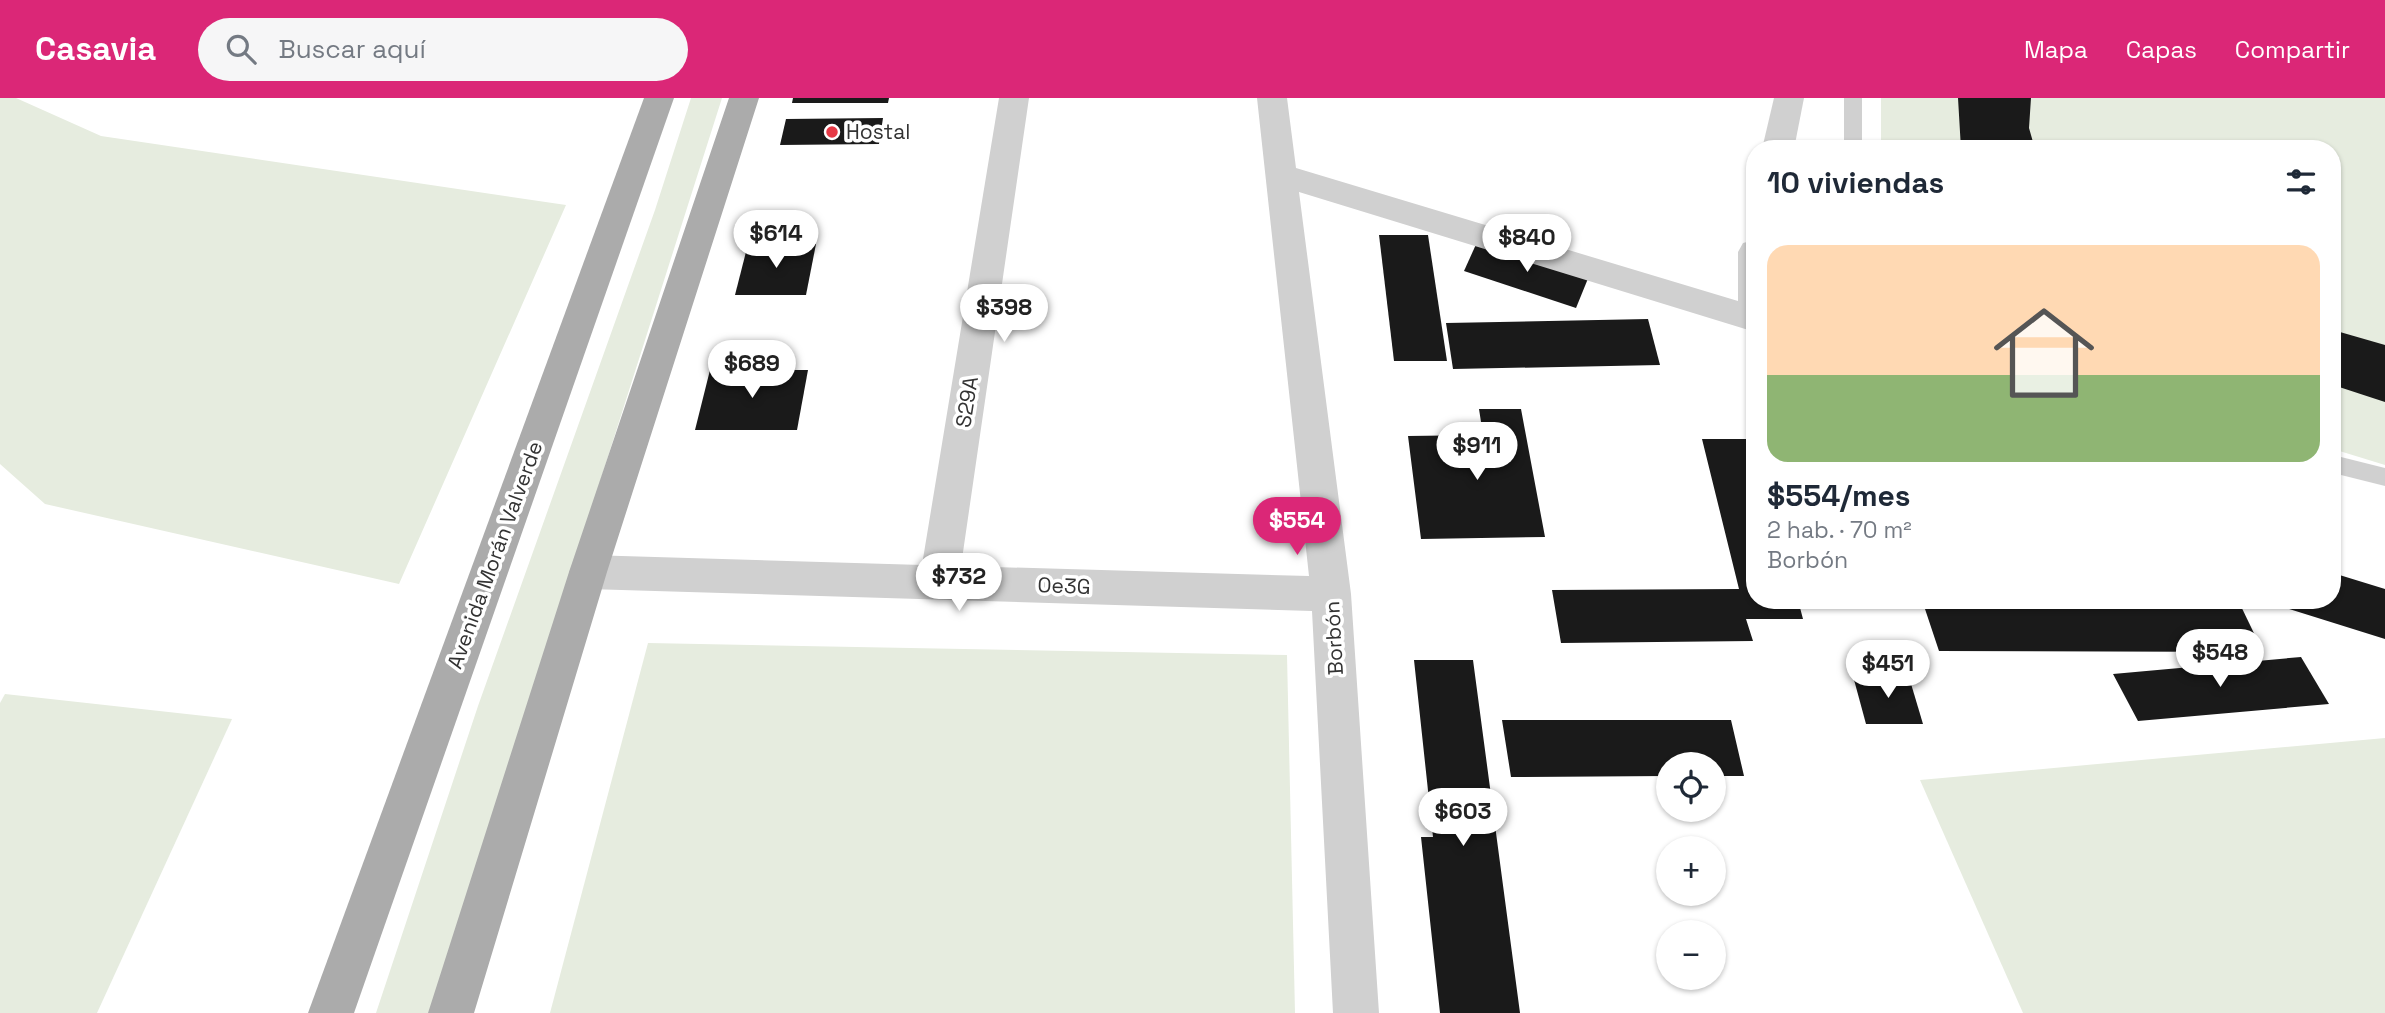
<!DOCTYPE html>
<html lang="es">
<head>
<meta charset="utf-8">
<style>
	body { margin:0; font-family:"Space Grotesk",sans-serif; background:#f6f6f7; color:#1f2937; height:100vh; display:flex; flex-direction:column; font-size:26px; white-space:nowrap }
	* { box-sizing:border-box; margin:0 }
	p { font-size:23px; color:#747a83 }
	.icon { flex:none; width:38px; height:38px; fill:none; stroke:currentColor; stroke-width:2; stroke-linecap:round; stroke-linejoin:round }
	.map { position:relative; flex:1; overflow:hidden }
	.panel { position:absolute; left:1746px; top:42px; width:595px; height:469px; display:flex; flex-direction:column; background:#fff; border-radius:28px; box-shadow:0 2px 5px #0004 }
	.panel>* { flex:none }
	.tools { position:absolute; left:1656px; top:654px; display:grid; gap:14px }
	.tools a { display:grid; place-items:center; width:70px; height:70px; border-radius:50%; background:#fff; box-shadow:0 2px 5px #0004; font-size:35px }
	.price { position:absolute; translate:-50% -60px; padding:0 16px; border-radius:24px; background:#fff; color:#222; font-size:23px; line-height:46px; filter:drop-shadow(0 2px 4px #0008) }
	.price::after { content:''; position:absolute; left:50%; top:42px; width:21px; height:16px; margin-left:-10px; background:inherit; clip-path:polygon(0 0,100% 0,50% 100%) }
	.price.current { background:#db2777; color:#fff }
	ul { padding:0; list-style:none }
	li { display:grid; align-content:center; gap:14px; height:371px; padding:0 21px }
	li+li { border-top:2px solid #e0e1e3 }
	li span { display:grid; place-items:center; height:217px; border-radius:21px; color:#555 }
	li>.icon { margin-inline-start:auto }
	span .icon { width:126px; height:126px; fill:#fffc; stroke-width:1 }
	li b { font-size:30px }
	h2 { display:flex; justify-content:space-between; align-items:center; height:84px; padding:0 21px; font-size:30px }
	header { display:flex; align-items:center; gap:42px; box-sizing:border-box; height:98px; padding:0 35px; background:#db2777; color:#fff }
	header strong { font-size:33px }
	nav { display:flex; gap:38px; margin-inline-start:auto; font-size:24px }
	.search { width:490px; height:63px; background:#f6f6f7; display:flex; align-items:center; gap:18px; box-sizing:border-box; padding:0 24px; border-radius:38px; color:#747a83; font-size:26px }
	.map>svg:first-child { display:block }
	.green { fill:#e6ecdf }
	.building { fill:#1a1a1a }
	.lines { fill:none; stroke-linecap:round; stroke-linejoin:round }
	.service { fill:#d0d0d0; fill-rule:evenodd }
	.minor { fill:#d0d0d0; fill-rule:evenodd }
	.primary { fill:#ababab; fill-rule:evenodd }
	.poi-dot { fill:#e63946; stroke:#fff; stroke-width:2.5 }
	.labels { text-anchor:middle; stroke-width:7; stroke-linejoin:round; paint-order:stroke }
	.poi-label { font-size:21px; fill:#333; stroke:#fff; text-anchor:start }
	.street-label { font-size:21px; fill:#333; stroke:#fff }
</style>
</head>
<body>
<header>
<strong>Casavia</strong>
<div class="search"><svg class="icon" aria-label="search" viewBox="0 0 24 24"><circle cx="10" cy="10" r="6"/><path d="M15 15l6 6"/></svg>Buscar aquí</div>
<nav><a>Mapa</a><a>Capas</a><a>Compartir</a></nav>
</header>
<div class="map">
<svg width="2385" height="915" viewBox="0 0 2385 915">
	<rect width="100%" height="100%" fill="#fff"/>
	<g class="green">
		<polygon points="0,0 16,0 101,38 566,107 399,486 45,406 0,366"/>
		<polygon points="691,0 722,0 431,915 376,915 478,608 655,112"/>
		<polygon points="1881,0 2385,0 2385,367 2333,351 2333,51 1881,51"/>
		<polygon points="648,545 1287,557 1295,915 550,915"/>
		<polygon points="5,596 232,621 97,915 0,915 0,605"/>
		<polygon points="2385,640 2385,915 2023,915 1920,682"/>
	</g>
	<g class="building">
		<polygon points="793,0 889,0 888,5 792,5"/>
		<polygon points="1958,0 2031,0 2029,30 2035,51 1961,51"/>
		<polygon points="883,20 879,46 780,47 786,21"/>
		<polygon points="1379,137 1428,137 1447,263 1394,263"/>
		<polygon points="1478,142 1589,178 1576,210 1464,173"/>
		<polygon points="748,146 816,146 806,197 735,197"/>
		<polygon points="1648,221 1660,267 1453,271 1446,225"/>
		<polygon points="2333,232 2385,247 2385,304 2333,287"/>
		<polygon points="710,272 808,272 797,332 695,332"/>
		<polygon points="1479,311 1521,311 1545,439 1421,441 1408,338 1483,337"/>
		<polygon points="1702,341 1753,341 1755,502 1798,502 1803,521 1746,521 1753,543 1561,545 1552,492 1739,491"/>
		<polygon points="2333,475 2385,491 2385,541 2273,506 2273,502 2333,502"/>
		<polygon points="1922,502 2238,502 2263,554 1939,553"/>
		<polygon points="2301,559 2329,606 2138,623 2113,576"/>
		<polygon points="1414,562 1473,562 1520,915 1440,915 1421,739 1433,739"/>
		<polygon points="1853,578 1909,579 1923,626 1866,626"/>
		<polygon points="1502,622 1731,622 1744,678 1713,678 1713,667 1668,667 1668,678 1511,679"/>
	</g>
	<g class="lines">
		<g class="service">
			<rect x="1844" y="0" width="18" height="51"/>
			<polygon points="2333,357 2385,370 2385,388 2333,375"/>
		</g>
		<g class="minor">
			<polygon points="999,0 1029,0 961,468 1309,478 1257,0 1287,0 1296,70 1738,203 1738,154 1743,145 1755,142 1755,234 1299,94 1351,496 1379,915 1333,915 1312,513 588,491 574,486 569,474 574,462 588,457 922,467"/>
			<polygon points="1774,0 1804,0 1794,51 1762,51"/>
		</g>
		<g class="primary">
			<polygon points="644,0 674,0 354,915 308,915"/>
			<polygon points="729,0 759,0 607,474 474,915 428,915 569,474"/>
		</g>
	</g>
	<circle class="poi-dot" cx="832" cy="34" r="7"/>
	<g class="labels">
		<g class="poi-label">
			<text x="846" y="41">Hostal</text>
		</g>
		<g class="street-label">
			<text transform="translate(967 304) rotate(-81)" y="7">S29A</text>
			<text transform="translate(495 457) rotate(-70)" y="7">Avenida Morán Valverde</text>
			<text transform="translate(1064 488) rotate(2)" y="7">Oe3G</text>
			<text transform="translate(1334 540) rotate(-93)" y="7">Borbón</text>
		</g>
	</g>
</svg>
<div class="tools">
<a><svg class="icon" aria-label="locate" viewBox="0 0 24 24"><circle cx="12" cy="12" r="6"/><path d="M12 2v4M12 18v4M2 12h4M18 12h4"/></svg></a>
<a>+</a>
<a>−</a>
</div>
<b class="price" style="left:776px;top:172px">$614</b>
<b class="price" style="left:1527px;top:176px">$840</b>
<b class="price" style="left:1004px;top:246px">$398</b>
<b class="price" style="left:752px;top:302px">$689</b>
<b class="price" style="left:1477px;top:384px">$911</b>
<b class="price current" style="left:1297px;top:459px">$554</b>
<b class="price" style="left:959px;top:515px">$732</b>
<b class="price" style="left:2220px;top:591px">$548</b>
<b class="price" style="left:1888px;top:602px">$451</b>
<b class="price" style="left:1463px;top:750px">$603</b>
<section class="panel">
<h2>10 viviendas<svg class="icon" aria-label="filters" viewBox="0 0 24 24"><path d="M4 7h16M4 17h16"/><circle cx="9" cy="7" r="2"/><circle cx="15" cy="17" r="2"/></svg></h2>
<ul>
<li><span style="background:linear-gradient(#ffd9b3 60%,#8fb573 0)"><svg class="icon" aria-label="home" viewBox="0 0 24 24"><path d="M3 11l9-7 9 7M6 9v11h12V9"/></svg></span><div><b>$554/mes</b><p>2 hab. · 70 m²</p><p>Borbón</p></div></li>
</ul>
</section>
</div>
</body>
</html>
